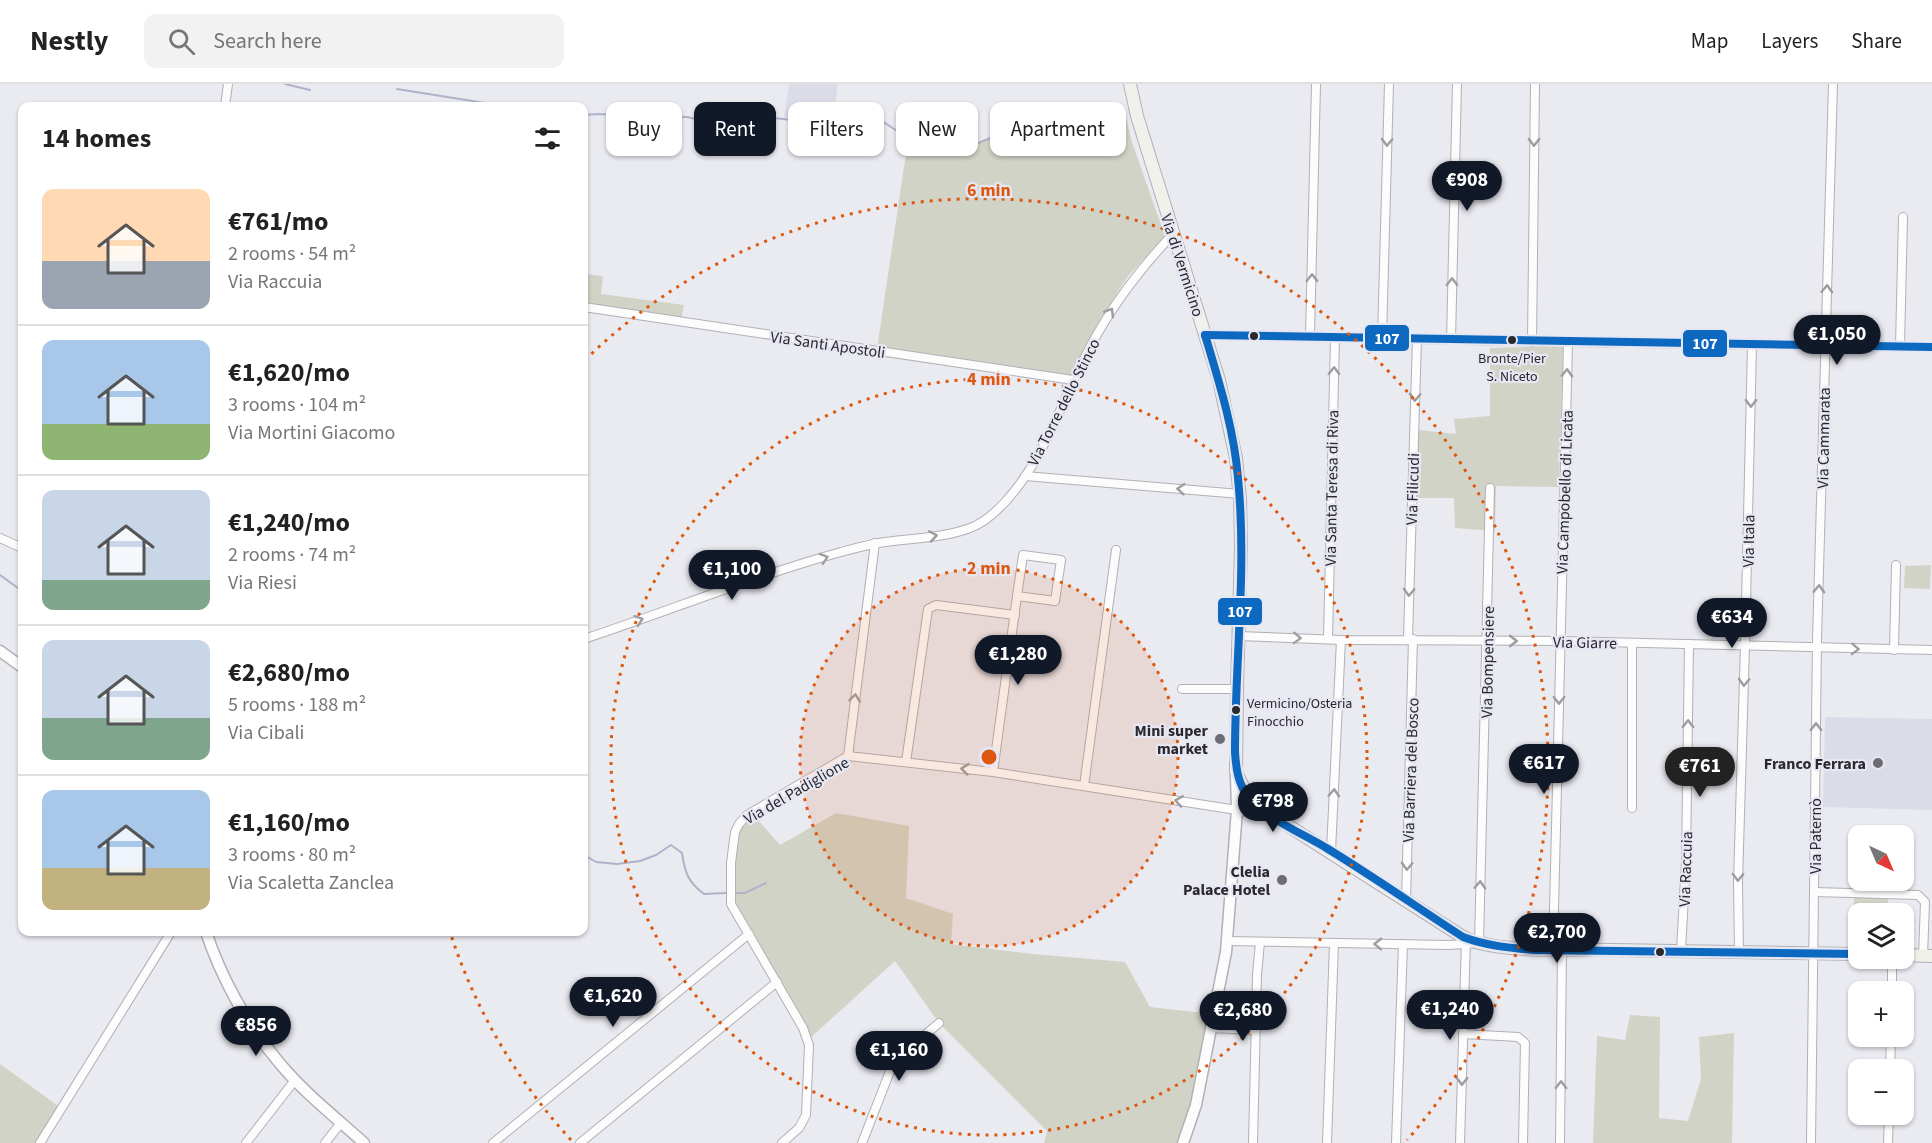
<!DOCTYPE html>
<html lang="en">
<head>
<meta charset="utf-8">
<style>
	body { margin:0; font-family:"Source Sans 3",sans-serif; background:#f2f2f2; color:#222; height:100vh; display:flex; flex-direction:column; font-size:22px; white-space:nowrap }
	* { box-sizing:border-box; margin:0 }
	p { font-size:20px; color:#767676 }
	.icon { flex:none; width:33px; height:33px; fill:none; stroke:currentColor; stroke-width:2; stroke-linecap:round; stroke-linejoin:round }
	.map { position:relative; flex:1; overflow:hidden }
	.side { position:absolute; left:18px; top:18px; width:570px; height:834px; display:flex; flex-direction:column; background:#fff; border-radius:12px; box-shadow:0 2px 4px #0004 }
	.side>* { flex:none }
	.banner { position:absolute; left:606px; top:18px; width:570px; height:54px; display:flex; gap:12px }
	.needle { width:39px; rotate:136deg }
	.fabs { position:absolute; left:1848px; top:741px; display:grid; gap:12px }
	.fabs a { display:grid; place-items:center; width:66px; height:66px; border-radius:12px; background:#fff; box-shadow:0 2px 4px #0004; font-size:30px }
	.price { position:absolute; translate:-50% -51px; padding:0 14px; border-radius:21px; background:#111827; color:#fff; font-size:20px; line-height:39px; filter:drop-shadow(0 2px 3px #0008) }
	.price::after { content:''; position:absolute; left:50%; top:36px; width:18px; height:14px; margin-left:-9px; background:inherit; clip-path:polygon(0 0,100% 0,50% 100%) }
	.price.selected { background:#222; color:#fff }
	ul { padding:0; list-style:none }
	li { display:flex; align-items:center; gap:18px; height:150px; padding:0 24px }
	li+li { border-top:2px solid #e0e0e0 }
	li span { display:grid; place-items:center; flex:none; width:168px; height:120px; border-radius:12px; color:#555 }
	li>.icon { margin-inline-start:auto }
	span .icon { width:72px; height:72px; fill:#fffc; stroke-width:1 }
	li b { font-size:26px }
	h2 { display:flex; justify-content:space-between; align-items:center; height:72px; padding:0 24px; font-size:26px }
	.tag { padding:0 21px; border-radius:12px; background:#fff; box-shadow:0 2px 4px #0004; font-size:21px; line-height:54px }
	.tag.selected { background:#111827; color:#fff }
	header { display:flex; align-items:center; gap:36px; box-sizing:border-box; height:84px; padding:0 30px; background:#fff; border-bottom:2px solid #e0e0e0 }
	header strong { font-size:28px }
	nav { display:flex; gap:33px; margin-inline-start:auto; font-size:21px }
	.search { width:420px; height:54px; background:#f2f2f2; display:flex; align-items:center; gap:15px; box-sizing:border-box; padding:0 21px; border-radius:12px; color:#767676; font-size:22px }
	.map>svg:first-child { display:block }
	.built { fill:#dbdce8 }
	.green { fill:#d2d3c7 }
	.lines { fill:none; stroke-linecap:round; stroke-linejoin:round }
	.stream { stroke:#b1b2ca; stroke-width:2 }
	.minor-casing { stroke:#b0b0b6; stroke-width:10 }
	.tertiary-casing { stroke:#b0b0b6; stroke-width:13 }
	.secondary-casing { stroke:#b0b0b6; stroke-width:14 }
	.minor { stroke:#fcfcfd; stroke-width:8 }
	.tertiary { stroke:#fcfcfd; stroke-width:10 }
	.secondary { stroke:#f1f1ec; stroke-width:12 }
	.bus-1-casing { stroke:#e7e7f4; stroke-width:12 }
	.bus-1 { stroke:#0c69bf; stroke-width:8 }
	.oneway { stroke:#9d9d9f }
	.ring { fill:none; stroke:#de570e; stroke-width:3; stroke-dasharray:3 6 }
	.bus-dot { fill:#28282d; stroke:#e7e7f4; stroke-width:2 }
	.poi-dot { fill:#6c6c72; stroke:#e7e7f4; stroke-width:2 }
	.labels { text-anchor:middle; stroke-width:4.5; stroke-linejoin:round; paint-order:stroke }
	.bus-label { font-size:14px; fill:#28282d; stroke:#e7e7f4 }
	.street-label { font-size:16px; fill:#28282d; stroke:#e7e7f4 }
	.poi-label { font-size:16px; font-weight:bold; fill:#28282d; stroke:#e7e7f4; text-anchor:end }
	.centre { fill:#de570e; stroke:#e7e7f4; stroke-width:3 }
	.ring-label { font-size:18px; text-anchor:middle; font-weight:bold; fill:#de570e; stroke:#e7e7f4; stroke-width:4.5; stroke-linejoin:round; paint-order:stroke }
	.line-badge { stroke:#e7e7f4; stroke-width:2 }
	.badge-label { font-size:16px; text-anchor:middle; font-weight:bold; fill:#fff }
</style>
</head>
<body>
<header>
<strong>Nestly</strong>
<div class="search"><svg class="icon" aria-label="search" viewBox="0 0 24 24"><circle cx="10" cy="10" r="6"/><path d="M15 15l6 6"/></svg>Search here</div>
<nav><a>Map</a><a>Layers</a><a>Share</a></nav>
</header>
<div class="map">
<svg width="1932" height="1059" viewBox="0 0 1932 1059">
	<rect width="100%" height="100%" fill="#eaeaf1"/>
	<g class="built">
		<polygon points="789,0 838,0 832,40 784,33"/>
		<polygon points="1825,633 1932,635 1932,726 1823,723"/>
	</g>
	<g class="green">
		<polygon points="1124,26 1132,58 1165,152 1128,192 1101,234 1072,294 877,265 908,56 940,69 951,70 993,53 1030,46 1044,39 1116,32"/>
		<polygon points="584,190 603,192 601,210 684,221 681,236 584,221"/>
		<polygon points="1563,262 1559,403 1496,402 1495,447 1455,444 1454,414 1416,414 1418,346 1456,350 1454,335 1490,332 1490,264"/>
		<polygon points="1931,481 1930,505 1904,504 1905,482"/>
		<polygon points="752,729 780,761 836,729 909,742 906,814 953,830 951,860 1033,870 1125,878 1150,923 1213,930 1183,1059 1044,1059 1047,1047 939,939 895,877 808,956 731,820 736,745"/>
		<polygon points="1854,814 1888,814 1888,829 1858,830 1858,840 1854,840"/>
		<polygon points="1630,931 1660,933 1659,1034 1688,1037 1701,995 1699,953 1734,949 1732,1059 1593,1059 1597,952 1625,956"/>
		<polygon points="0,980 61,1024 40,1059 0,1059"/>
	</g>
	<g class="lines">
		<g class="stream">
			<polyline points="285,0 310,6"/>
			<polyline points="397,5 504,22"/>
			<polyline points="584,31 598,30 687,33 713,39 730,39 745,32 784,35 832,43 853,41 868,43 882,37 918,61 940,69 951,70 993,53 1030,46 1044,39 1116,32 1124,26"/>
			<polyline points="0,491 22,507"/>
			<path d="M584,771L596,778L617,780L640,777L656,771L671,761L682,769C685,789 688,798 704,810L726,809"/>
			<polyline points="734,809 745,809 766,799"/>
		</g>
		<g class="minor-casing">
			<g id="minor">
				<polyline points="225,22 228,0"/>
				<polyline points="584,223 1073,296"/>
				<polyline points="1205,251 1568,258 1932,263"/>
				<polyline points="1310,252 1316,0"/>
				<polyline points="1382,254 1389,0"/>
				<polyline points="1451,256 1457,0"/>
				<polyline points="1532,258 1535,0"/>
				<polyline points="1900,262 1903,133"/>
				<polyline points="1025,392 1240,410"/>
				<polyline points="0,454 22,464"/>
				<polygon points="1023,471 1061,476 1055,517 1017,512"/>
				<polyline points="1238,552 1341,556 1560,557 1932,566"/>
				<path d="M584,555C669,527 754,492 841,468C856,464 870,460 885,458C913,454 944,454 970,444C984,439 996,428 1006,417C1044,375 1061,320 1086,271C1109,225 1138,187 1173,150"/>
				<polyline points="1328,555 1335,253"/>
				<polyline points="1408,555 1417,254"/>
				<polyline points="1632,559 1632,724"/>
				<polyline points="1894,566 1896,481"/>
				<polyline points="1182,605 1237,605"/>
				<polyline points="848,672 875,459"/>
				<polyline points="906,678 928,525 936,521 1015,531"/>
				<polyline points="993,688 1017,512"/>
				<polyline points="1084,702 1116,466"/>
				<polyline points="1331,767 1341,556"/>
				<polyline points="1815,808 1918,811 1925,818 1923,872"/>
				<polyline points="1406,816 1413,555"/>
				<polyline points="1227,857 1449,861 1479,859 1490,404"/>
				<polyline points="1553,865 1568,258"/>
				<polyline points="1681,867 1686,776 1689,560"/>
				<polyline points="1739,868 1738,798 1745,561 1752,261"/>
				<polyline points="1892,908 1892,874"/>
				<polyline points="1210,944 1256,946"/>
				<polyline points="1463,950 1518,953 1525,959 1523,1059"/>
				<polyline points="1890,986 1891,952"/>
				<polyline points="40,1059 171,848"/>
				<polyline points="246,1059 295,996"/>
				<polyline points="325,1059 341,1039"/>
				<polyline points="493,1059 749,850"/>
				<polyline points="580,1059 777,898"/>
				<polyline points="782,1059 799,1044 806,1031 809,961 803,944 731,820 731,779 735,748 739,740 747,731 848,672 993,688 1237,726"/>
				<polyline points="862,1059 894,977 939,939"/>
				<polyline points="1253,1059 1257,891 1260,858"/>
				<polyline points="1327,1059 1334,859"/>
				<polyline points="1396,1059 1403,860"/>
				<polyline points="1460,1059 1466,855"/>
				<polyline points="1560,1059 1562,865"/>
				<polyline points="1811,1059 1817,556 1833,0"/>
				<polyline points="1888,1059 1889,1030"/>
			</g>
		</g>
		<g class="tertiary-casing">
			<g id="tertiary">
				<polyline points="0,567 22,583"/>
				<polyline points="1237,726 1265,727"/>
				<path d="M206,848C221,893 246,939 277,976C302,1007 334,1032 364,1059"/>
				<polyline points="1183,1059 1196,1021 1226,868 1237,726 1236,691"/>
			</g>
		</g>
		<g class="secondary-casing">
			<g id="secondary">
				<path d="M1130,0L1137,32L1219,296L1236,374L1240,415L1241,464L1237,605L1236,688L1246,709L1262,725L1463,853C1496,870 1573,865 1612,866C1694,867 1776,868 1858,870"/>
				<polyline points="1904,871 1932,872"/>
			</g>
		</g>
		<use href="#minor" class="minor"/>
		<use href="#tertiary" class="tertiary"/>
		<use href="#secondary" class="secondary"/>
		<g class="bus-1-casing">
			<g id="bus-1">
				<path d="M1205,251C1219,298 1234,345 1238,394C1247,485 1235,577 1235,668C1236,684 1238,700 1248,712C1268,736 1302,749 1328,765C1374,793 1418,824 1463,853C1487,862 1510,864 1535,866L1858,870"/>
				<polyline points="1205,251 1932,263"/>
			</g>
		</g>
		<use href="#bus-1" class="bus-1"/>
	</g>
	<defs><path id="oneway-chevron" d="M-2-3.5L2.5 0L-2 3.5" fill="none" stroke-width="1.6" stroke-linecap="round" stroke-linejoin="round" transform="scale(1.5)"/></defs>
	<g class="oneway">
		<use href="#oneway-chevron" transform="translate(1387 58) rotate(92)"/>
		<use href="#oneway-chevron" transform="translate(1534 58) rotate(91)"/>
		<use href="#oneway-chevron" transform="translate(1312 194) rotate(-89)"/>
		<use href="#oneway-chevron" transform="translate(1452 198) rotate(-89)"/>
		<use href="#oneway-chevron" transform="translate(1827 205) rotate(-88)"/>
		<use href="#oneway-chevron" transform="translate(1110 228) rotate(-59)"/>
		<use href="#oneway-chevron" transform="translate(1334 287) rotate(-89)"/>
		<use href="#oneway-chevron" transform="translate(1567 289) rotate(-88)"/>
		<use href="#oneway-chevron" transform="translate(1415 313) rotate(92)"/>
		<use href="#oneway-chevron" transform="translate(1751 319) rotate(91)"/>
		<use href="#oneway-chevron" transform="translate(1181 405) rotate(-175)"/>
		<use href="#oneway-chevron" transform="translate(933 452) rotate(-9)"/>
		<use href="#oneway-chevron" transform="translate(824 474) rotate(-18)"/>
		<use href="#oneway-chevron" transform="translate(1819 505) rotate(-88)"/>
		<use href="#oneway-chevron" transform="translate(1409 508) rotate(92)"/>
		<use href="#oneway-chevron" transform="translate(639 536) rotate(-19)"/>
		<use href="#oneway-chevron" transform="translate(1297 554) rotate(2)"/>
		<use href="#oneway-chevron" transform="translate(1513 557)"/>
		<use href="#oneway-chevron" transform="translate(1855 565) rotate(2)"/>
		<use href="#oneway-chevron" transform="translate(1744 598) rotate(92)"/>
		<use href="#oneway-chevron" transform="translate(855 614) rotate(-83)"/>
		<use href="#oneway-chevron" transform="translate(1559 616) rotate(91)"/>
		<use href="#oneway-chevron" transform="translate(1688 640) rotate(-89)"/>
		<use href="#oneway-chevron" transform="translate(1816 643) rotate(-90)"/>
		<use href="#oneway-chevron" transform="translate(965 685) rotate(-174)"/>
		<use href="#oneway-chevron" transform="translate(1334 709) rotate(-87)"/>
		<use href="#oneway-chevron" transform="translate(1179 717) rotate(-171)"/>
		<use href="#oneway-chevron" transform="translate(1407 782) rotate(92)"/>
		<use href="#oneway-chevron" transform="translate(1738 793) rotate(91)"/>
		<use href="#oneway-chevron" transform="translate(1480 801) rotate(-88)"/>
		<use href="#oneway-chevron" transform="translate(1378 860) rotate(-179)"/>
		<use href="#oneway-chevron" transform="translate(1462 997) rotate(91)"/>
		<use href="#oneway-chevron" transform="translate(1561 1001) rotate(-90)"/>
	</g>
	<circle cx="989" cy="673" r="189" fill="#de570e" fill-opacity=".12"/>
	<g class="ring">
		<circle cx="989" cy="673" r="189"/>
		<circle cx="989" cy="673" r="378"/>
		<path d="M571 1056A567 567 0 0 1 450 848M585 276A567 567 0 0 1 1407 1056"/>
	</g>
	<g class="bus-dot">
		<circle cx="1254" cy="252" r="5"/>
		<circle cx="1512" cy="256" r="5"/>
		<circle cx="1236" cy="626" r="5"/>
		<circle cx="1660" cy="868" r="5"/>
	</g>
	<g class="poi-dot">
		<circle cx="1220" cy="655" r="6"/>
		<circle cx="1878" cy="679" r="6"/>
		<circle cx="1282" cy="796" r="6"/>
	</g>
	<g class="labels">
		<g class="bus-label">
			<text x="1512" y="279">Bronte/Pier<tspan x="1512" dy="18">S. Niceto</tspan></text>
			<text x="1247" y="624" text-anchor="start">Vermicino/Osteria<tspan x="1247" dy="18">Finocchio</tspan></text>
		</g>
		<g class="street-label">
			<text transform="translate(1183 181) rotate(72)" y="6">Via di Vermicino</text>
			<text transform="translate(828 260) rotate(8)" y="6">Via Santi Apostoli</text>
			<text transform="translate(1063 318) rotate(-63)" y="6">Via Torre dello Stinco</text>
			<text transform="translate(1823 354) rotate(-89)" y="6">Via Cammarata</text>
			<text transform="translate(1331 404) rotate(-89)" y="6">Via Santa Teresa di Riva</text>
			<text transform="translate(1412 405) rotate(-88)" y="6">Via Filicudi</text>
			<text transform="translate(1564 408) rotate(-88)" y="6">Via Campobello di Licata</text>
			<text transform="translate(1748 457) rotate(-89)" y="6">Via Itala</text>
			<text transform="translate(1585 558) rotate(1)" y="6">Via Giarre</text>
			<text transform="translate(1487 578) rotate(-89)" y="6">Via Bompensiere</text>
			<text transform="translate(1410 686) rotate(-88)" y="6">Via Barriera del Bosco</text>
			<text transform="translate(796 706) rotate(-30)" y="6">Via del Padiglione</text>
			<text transform="translate(1815 752) rotate(-90)" y="6">Via Paternò</text>
			<text transform="translate(1685 785) rotate(-88)" y="6">Via Raccuia</text>
		</g>
		<g class="poi-label">
			<text x="1208" y="652">Mini super<tspan x="1208" dy="18">market</tspan></text>
			<text x="1866" y="685">Franco Ferrara</text>
			<text x="1270" y="793">Clelia<tspan x="1270" dy="18">Palace Hotel</tspan></text>
		</g>
	</g>
	<circle cx="989" cy="673" r="9" class="centre"/>
	<g class="ring-label">
		<text x="989" y="112">6 min</text>
		<text x="989" y="301">4 min</text>
		<text x="989" y="490">2 min</text>
	</g>
	<g class="line-badge">
		<rect x="1364" y="240" width="46" height="28" rx="6" fill="#0c69bf"/>
		<rect x="1682" y="245" width="46" height="29" rx="6" fill="#0c69bf"/>
		<rect x="1217" y="513" width="46" height="29" rx="6" fill="#0c69bf"/>
	</g>
	<g class="badge-label">
		<text x="1387" y="260">107</text>
		<text x="1705" y="265">107</text>
		<text x="1240" y="533">107</text>
	</g>
</svg>
<div class="fabs">
<a><svg class="needle" viewBox="-14 -14 28 28"><path d="M0-13l5 13h-10z" fill="#e53935"/><path d="M0 13l5-13h-10z" fill="#767676"/></svg></a>
<a><svg class="icon" aria-label="layers" viewBox="0 0 24 24"><path d="M12 4l9 5-9 5-9-5zM3 14l9 5 9-5"/></svg></a>
<a>+</a>
<a>−</a>
</div>
<b class="price" style="left:1467px;top:128px">€908</b>
<b class="price" style="left:1837px;top:282px">€1,050</b>
<b class="price" style="left:732px;top:517px">€1,100</b>
<b class="price" style="left:1732px;top:565px">€634</b>
<b class="price" style="left:1018px;top:602px">€1,280</b>
<b class="price" style="left:1544px;top:711px">€617</b>
<b class="price selected" style="left:1700px;top:714px">€761</b>
<b class="price" style="left:1273px;top:749px">€798</b>
<b class="price" style="left:1557px;top:880px">€2,700</b>
<b class="price" style="left:613px;top:944px">€1,620</b>
<b class="price" style="left:1450px;top:957px">€1,240</b>
<b class="price" style="left:1243px;top:958px">€2,680</b>
<b class="price" style="left:256px;top:973px">€856</b>
<b class="price" style="left:899px;top:998px">€1,160</b>
<div class="banner">
<a class="tag">Buy</a>
<a class="tag selected">Rent</a>
<a class="tag">Filters</a>
<a class="tag">New</a>
<a class="tag">Apartment</a>
</div>
<section class="side">
<h2>14 homes<svg class="icon" aria-label="filters" viewBox="0 0 24 24"><path d="M4 7h16M4 17h16"/><circle cx="9" cy="7" r="2"/><circle cx="15" cy="17" r="2"/></svg></h2>
<ul>
<li><span style="background:linear-gradient(#ffd9b3 60%,#9aa5b1 0)"><svg class="icon" aria-label="home" viewBox="0 0 24 24"><path d="M3 11l9-7 9 7M6 9v11h12V9"/></svg></span><div><b>€761/mo</b><p>2 rooms · 54 m²</p><p>Via Raccuia</p></div></li>
<li><span style="background:linear-gradient(#a9c7e8 70%,#8fb573 0)"><svg class="icon" aria-label="home" viewBox="0 0 24 24"><path d="M3 11l9-7 9 7M6 9v11h12V9"/></svg></span><div><b>€1,620/mo</b><p>3 rooms · 104 m²</p><p>Via Mortini Giacomo</p></div></li>
<li><span style="background:linear-gradient(#c9d6e8 75%,#7fa58c 0)"><svg class="icon" aria-label="home" viewBox="0 0 24 24"><path d="M3 11l9-7 9 7M6 9v11h12V9"/></svg></span><div><b>€1,240/mo</b><p>2 rooms · 74 m²</p><p>Via Riesi</p></div></li>
<li><span style="background:linear-gradient(#c9d6e8 65%,#7fa58c 0)"><svg class="icon" aria-label="home" viewBox="0 0 24 24"><path d="M3 11l9-7 9 7M6 9v11h12V9"/></svg></span><div><b>€2,680/mo</b><p>5 rooms · 188 m²</p><p>Via Cibali</p></div></li>
<li><span style="background:linear-gradient(#a9c7e8 65%,#c2b280 0)"><svg class="icon" aria-label="home" viewBox="0 0 24 24"><path d="M3 11l9-7 9 7M6 9v11h12V9"/></svg></span><div><b>€1,160/mo</b><p>3 rooms · 80 m²</p><p>Via Scaletta Zanclea</p></div></li>
</ul>
</section>
</div>
</body>
</html>
